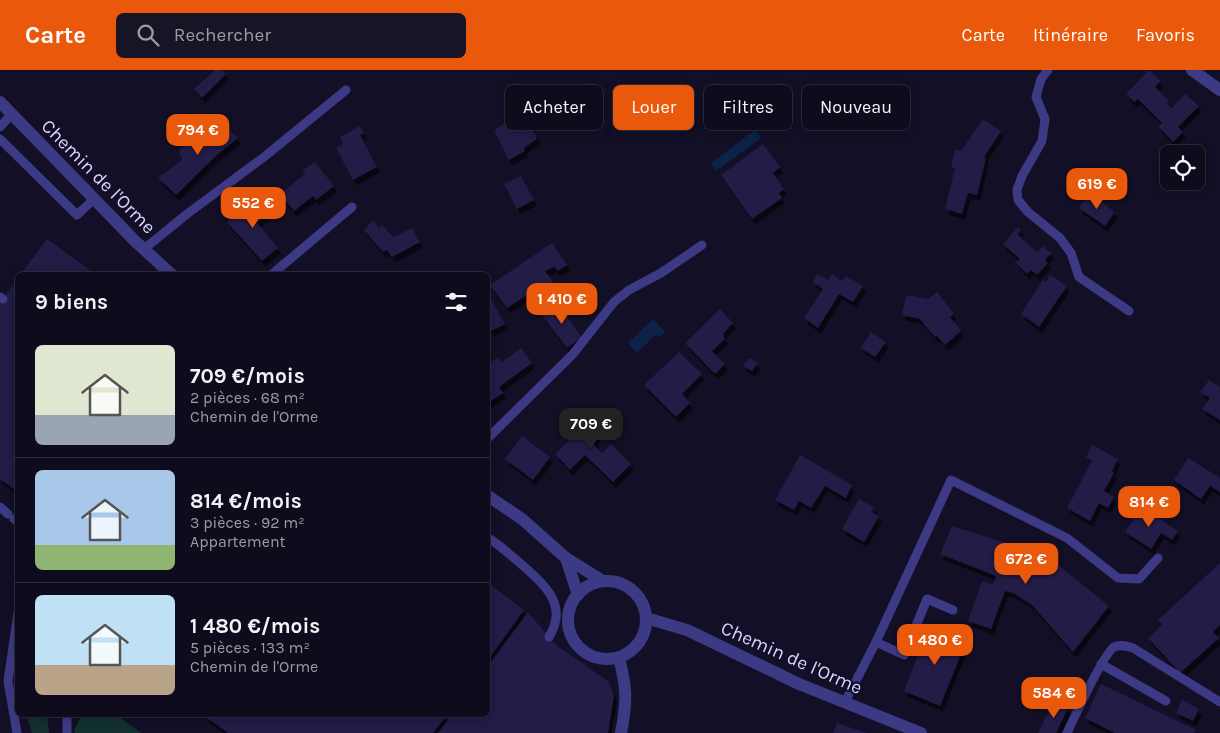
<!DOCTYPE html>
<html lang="fr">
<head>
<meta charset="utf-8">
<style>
	body { margin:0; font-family:Karla,sans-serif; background:#171425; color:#f1f3f6; height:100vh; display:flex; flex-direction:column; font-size:19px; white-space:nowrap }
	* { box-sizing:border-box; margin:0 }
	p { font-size:16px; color:#9b9ba3 }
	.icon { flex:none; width:28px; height:28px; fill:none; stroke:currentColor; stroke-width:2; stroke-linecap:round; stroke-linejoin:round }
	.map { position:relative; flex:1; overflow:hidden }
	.side { position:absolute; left:15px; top:202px; width:475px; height:445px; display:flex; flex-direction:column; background:#0e0b1c; border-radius:8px; box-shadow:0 2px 12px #0003,0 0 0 1px #2e2b3b }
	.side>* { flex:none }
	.hud { position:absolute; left:505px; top:15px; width:475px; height:45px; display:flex; gap:10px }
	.fabs { position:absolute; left:1160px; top:75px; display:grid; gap:10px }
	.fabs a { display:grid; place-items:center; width:45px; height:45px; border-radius:8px; background:#0e0b1c; box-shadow:0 2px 12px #0003,0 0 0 1px #2e2b3b; font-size:25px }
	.price { position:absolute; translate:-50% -42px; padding:0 11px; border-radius:10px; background:#ea580c; color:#fff; font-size:16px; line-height:32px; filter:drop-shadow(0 1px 2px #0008) }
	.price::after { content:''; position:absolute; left:50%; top:30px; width:15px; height:11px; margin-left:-8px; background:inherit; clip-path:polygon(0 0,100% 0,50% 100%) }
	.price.active { background:#222; color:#fff }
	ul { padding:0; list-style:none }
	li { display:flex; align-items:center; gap:15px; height:125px; padding:0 20px }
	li+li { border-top:1px solid #2e2b3b }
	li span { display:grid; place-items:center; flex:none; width:140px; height:100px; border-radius:8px; color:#555 }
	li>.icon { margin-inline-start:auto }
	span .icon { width:60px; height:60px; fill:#fffc; stroke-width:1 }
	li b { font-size:21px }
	h2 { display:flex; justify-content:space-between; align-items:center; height:60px; padding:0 20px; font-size:21px }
	.tag { padding:0 18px; border-radius:8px; background:#0e0b1c; box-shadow:0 2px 12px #0003,0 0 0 1px #2e2b3b; font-size:18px; line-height:45px }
	.tag.active { background:#ea580c; color:#fff }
	header { display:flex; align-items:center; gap:30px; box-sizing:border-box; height:70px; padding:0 25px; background:#ea580c; color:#fff }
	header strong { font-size:24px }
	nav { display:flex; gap:28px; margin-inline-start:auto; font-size:18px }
	.search { width:350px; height:45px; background:#171425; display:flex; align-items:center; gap:12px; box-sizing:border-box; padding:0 18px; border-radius:8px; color:#9b9ba3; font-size:19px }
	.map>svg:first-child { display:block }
	.green { fill:#12302f }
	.water { fill:#0c2248 }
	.building { fill:#241b47; filter:url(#shadow) }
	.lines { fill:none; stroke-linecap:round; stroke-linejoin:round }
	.service { stroke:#3d3a85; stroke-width:9 }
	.minor { stroke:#3d3a85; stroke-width:12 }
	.tertiary { stroke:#3d3a85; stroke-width:12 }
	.labels { text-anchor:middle; stroke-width:4.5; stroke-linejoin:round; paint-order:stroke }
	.street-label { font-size:19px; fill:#d9d4ff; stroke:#130f26 }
</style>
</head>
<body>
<header>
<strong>Carte</strong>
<div class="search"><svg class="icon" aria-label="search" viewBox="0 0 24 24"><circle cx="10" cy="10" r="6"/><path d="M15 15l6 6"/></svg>Rechercher</div>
<nav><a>Carte</a><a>Itinéraire</a><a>Favoris</a></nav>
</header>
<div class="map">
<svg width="1220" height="663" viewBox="0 0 1220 663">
	<defs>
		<filter id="shadow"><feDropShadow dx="3" dy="5.5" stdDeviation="0" flood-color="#0009"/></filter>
	</defs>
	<rect width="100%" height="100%" fill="#130f26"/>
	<g class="green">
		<polygon points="26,645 47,645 49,663 32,663"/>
		<polygon points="82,645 116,645 141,663 75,663 74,660"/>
	</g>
	<g class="water">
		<polygon points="755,60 761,68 716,101 711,93"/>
		<polygon points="653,249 665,262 659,267 656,264 637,283 628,273"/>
	</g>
	<g class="building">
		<polygon points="215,0 222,0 226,4 202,28 194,19"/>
		<polygon points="1149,0 1161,11 1155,17 1169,31 1167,33 1172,38 1185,24 1199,36 1178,57 1183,62 1173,72 1158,56 1162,53 1138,29 1134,32 1126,24"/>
		<polygon points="528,40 537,55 530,59 535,63 537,69 524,78 525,81 509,90 494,60"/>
		<polygon points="217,49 238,68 218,84 176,125 158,108 182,90 179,80"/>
		<polygon points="983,49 1001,61 984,87 986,88 977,125 968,123 962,144 945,139 955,98 951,97 955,79 961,81"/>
		<polygon points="360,56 364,63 360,65 377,97 353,110 336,78 343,74 340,67"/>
		<polygon points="763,74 780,97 773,103 784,119 779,123 782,128 752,149 721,105"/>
		<polygon points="315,92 334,116 316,130 313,126 294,141 280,124 305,104 302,101"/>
		<polygon points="521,106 534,130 517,139 504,114"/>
		<polygon points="1089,123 1115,142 1105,156 1079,138"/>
		<polygon points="254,127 268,143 257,153 278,178 262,191 227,152"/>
		<polygon points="373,150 379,158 382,155 393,167 412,158 420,172 392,187 387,180 383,182 364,160"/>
		<polygon points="1018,157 1021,159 1017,164 1037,182 1043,176 1051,183 1045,190 1048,193 1037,205 1031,200 1027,204 1016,193 1020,189 1003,174"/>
		<polygon points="47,169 97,205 20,205"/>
		<polygon points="552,173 567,195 558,201 554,197 545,201 558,219 540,230 533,221 507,238 490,215"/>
		<polygon points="817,204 828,210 832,204 842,211 846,206 863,216 853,232 839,224 818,258 804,248 823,219 813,212"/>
		<polygon points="1050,205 1067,216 1039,257 1021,244 1043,210 1046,212"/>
		<polygon points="18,209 18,422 0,409 0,232"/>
		<polygon points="937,222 954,244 950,247 961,261 945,275 937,266 935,267 920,249 902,245 906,225 928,229"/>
		<polygon points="488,224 505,254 491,261 488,255"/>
		<polygon points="557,233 582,267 567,278 541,244"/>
		<polygon points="720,239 733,253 723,264 725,269 712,281 725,294 715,304 685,273"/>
		<polygon points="871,262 886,272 875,287 861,278"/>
		<polygon points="521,278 532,293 499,317 503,323 488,333 488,294 498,287 502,292"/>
		<polygon points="679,282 702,304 682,324 690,333 676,347 644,315"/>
		<polygon points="749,288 758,293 752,301 743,296"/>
		<polygon points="1209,310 1220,317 1220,350 1202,339 1210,328 1200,322"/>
		<polygon points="577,342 598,362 594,375 602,383 611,374 631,394 613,412 585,385 570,400 555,384 577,362 567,352"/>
		<polygon points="522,366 550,387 533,410 505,389"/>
		<polygon points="1092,375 1118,389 1112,401 1114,403 1104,421 1114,427 1108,438 1099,433 1090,451 1067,438 1092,390 1086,387"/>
		<polygon points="800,385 852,415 846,428 825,416 811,438 799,431 794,440 775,430"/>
		<polygon points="1188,388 1220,408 1220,422 1210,416 1201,429 1174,410"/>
		<polygon points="859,429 875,438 872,442 879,446 864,472 842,459"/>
		<polygon points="1142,437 1178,461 1172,470 1161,463 1151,479 1125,462"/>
		<polygon points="952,456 1047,486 1109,536 1073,582 1032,535 1013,523 1005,521 991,559 968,551 982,511 993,515 996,506 940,484"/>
		<polygon points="1220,493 1220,555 1213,562 1219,568 1180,603 1148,568 1162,555 1158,550"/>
		<polygon points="488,513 524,540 488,590"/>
		<polygon points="528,542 556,575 608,611 612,619 614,626 608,663 438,663 452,645 488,645 488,596"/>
		<polygon points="929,557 966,572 940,636 904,621"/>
		<polygon points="1101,614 1196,660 1194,663 1115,663 1085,648"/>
		<polygon points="1182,630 1199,639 1193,651 1176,643"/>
		<polygon points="1054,631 1068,638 1056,663 1038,663"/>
		<polygon points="203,645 447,645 433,663 228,663"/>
		<polygon points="837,653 867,663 833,663"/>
	</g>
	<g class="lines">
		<g class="service">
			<polyline points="1048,0 1041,9 1036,27 1045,49 1042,71 1022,106 1017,120 1018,130 1028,142 1060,168 1071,183 1079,207 1129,241"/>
			<polyline points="0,57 12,44"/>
			<polyline points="0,69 77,145 94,129"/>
			<polyline points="144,179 187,144 264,87 346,20"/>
			<polyline points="271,205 352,137"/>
			<polyline points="0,227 3,229"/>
			<polyline points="488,368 573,284 614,232 629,220 661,203 702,175"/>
			<polyline points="0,437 8,444"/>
			<polyline points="14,449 18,452"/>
			<path d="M488,468C500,475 510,485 521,494C544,514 569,535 549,567"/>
			<polyline points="876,572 904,585 927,529 953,540"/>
			<polyline points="1101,594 1166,631"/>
			<polyline points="845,632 876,572 951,410 1067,468 1118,508 1139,509 1158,488"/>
			<polyline points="67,645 67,663"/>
			<polyline points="17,663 8,611 18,543"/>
			<path d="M1067,663C1074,648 1104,583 1114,577C1120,574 1126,576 1133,578L1220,632"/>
		</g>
		<g class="minor">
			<polyline points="1192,0 1220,20"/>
			<path d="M619,588C627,618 627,632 621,663"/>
		</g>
		<g class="tertiary">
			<polyline points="0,32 135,171 172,205"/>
			<polyline points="488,426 522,449 566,488 603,511"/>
			<polyline points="566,488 578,525"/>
			<circle cx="607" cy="550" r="39"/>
			<polyline points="646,548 687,560 799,614 921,663"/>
		</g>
	</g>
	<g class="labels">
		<g class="street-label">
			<text transform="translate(99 106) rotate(45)" y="7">Chemin de l'Orme</text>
			<text transform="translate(792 587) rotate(24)" y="7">Chemin de l'Orme</text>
		</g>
	</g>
</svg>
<div class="fabs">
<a><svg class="icon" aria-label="locate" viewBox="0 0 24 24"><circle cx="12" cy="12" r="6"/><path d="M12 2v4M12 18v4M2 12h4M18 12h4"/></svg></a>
</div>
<b class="price" style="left:198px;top:86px">794 €</b>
<b class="price" style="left:1097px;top:140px">619 €</b>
<b class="price" style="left:253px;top:159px">552 €</b>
<b class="price" style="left:562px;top:255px">1 410 €</b>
<b class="price active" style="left:591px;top:380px">709 €</b>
<b class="price" style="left:1149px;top:458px">814 €</b>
<b class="price" style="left:1026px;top:515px">672 €</b>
<b class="price" style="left:935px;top:596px">1 480 €</b>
<b class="price" style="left:1054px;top:649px">584 €</b>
<div class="hud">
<a class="tag">Acheter</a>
<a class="tag active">Louer</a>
<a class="tag">Filtres</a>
<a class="tag">Nouveau</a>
</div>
<section class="side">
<h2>9 biens<svg class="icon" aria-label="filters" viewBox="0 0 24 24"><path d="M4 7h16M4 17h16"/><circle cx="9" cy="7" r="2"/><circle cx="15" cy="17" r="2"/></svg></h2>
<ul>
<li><span style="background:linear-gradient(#dfe7d0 70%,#9aa5b1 0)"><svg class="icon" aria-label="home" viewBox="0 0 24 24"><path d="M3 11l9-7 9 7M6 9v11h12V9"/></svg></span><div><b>709 €/mois</b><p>2 pièces · 68 m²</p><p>Chemin de l'Orme</p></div></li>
<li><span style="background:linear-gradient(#a9c7e8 75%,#8fb573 0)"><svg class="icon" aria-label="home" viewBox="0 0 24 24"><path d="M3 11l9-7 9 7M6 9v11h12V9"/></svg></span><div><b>814 €/mois</b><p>3 pièces · 92 m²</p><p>Appartement</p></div></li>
<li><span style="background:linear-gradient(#bfe0f5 70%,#b9a48a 0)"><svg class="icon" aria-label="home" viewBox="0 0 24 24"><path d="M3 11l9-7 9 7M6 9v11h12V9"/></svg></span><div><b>1 480 €/mois</b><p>5 pièces · 133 m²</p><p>Chemin de l'Orme</p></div></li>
</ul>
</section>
</div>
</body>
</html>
